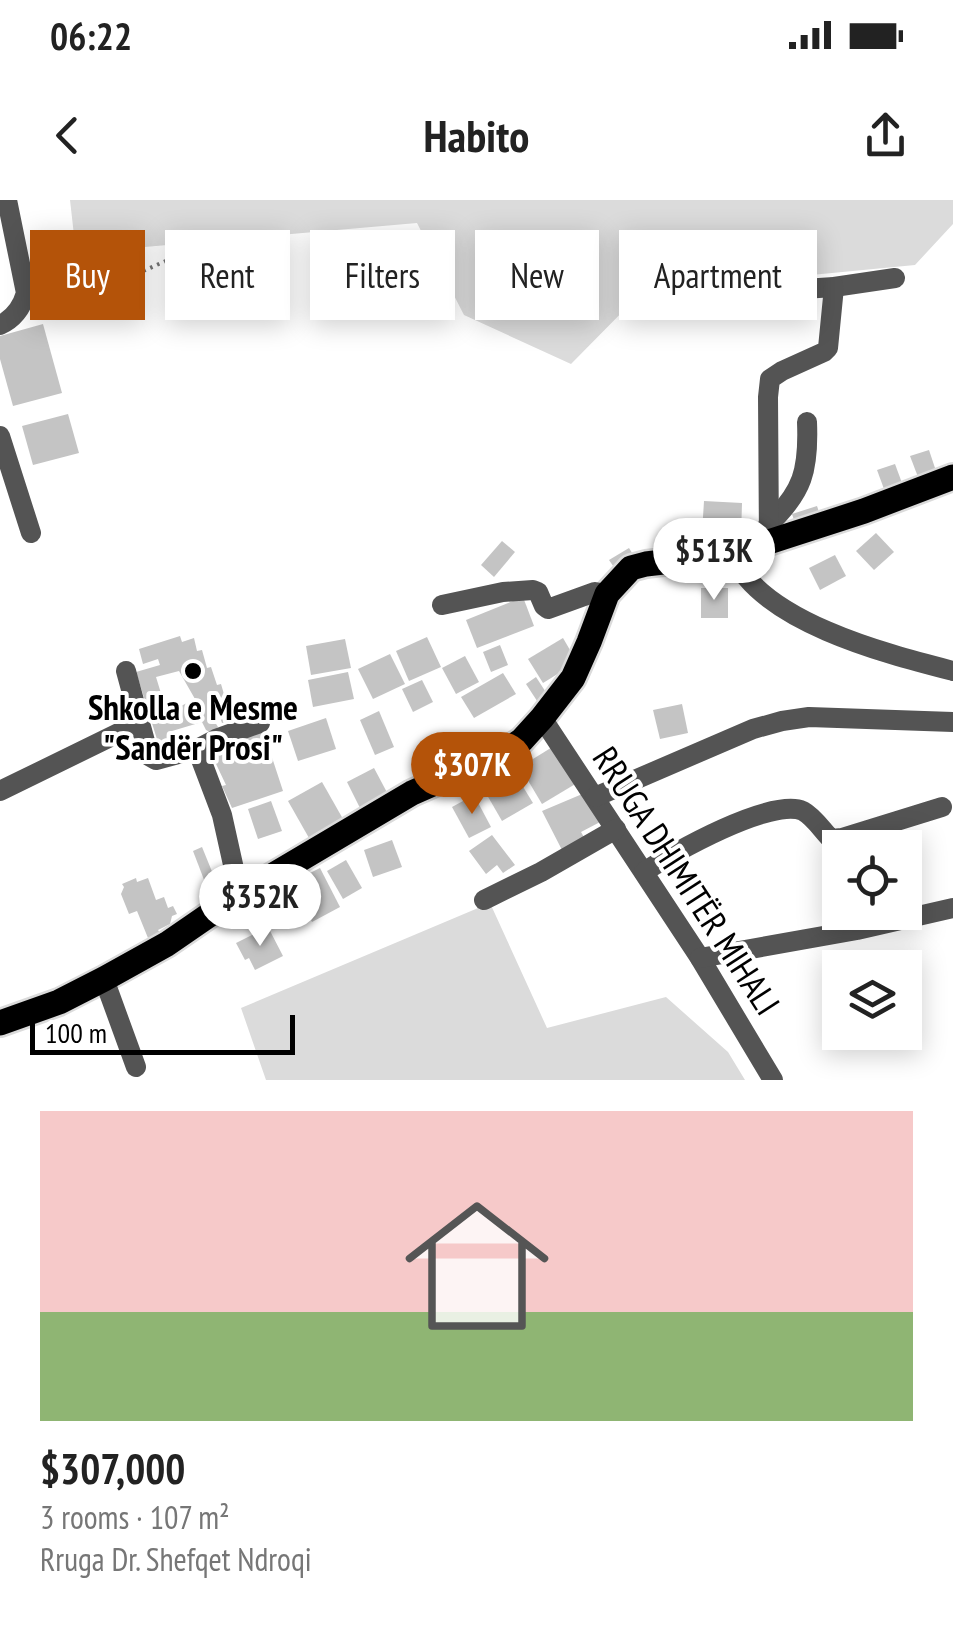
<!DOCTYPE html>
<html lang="en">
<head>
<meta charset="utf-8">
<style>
	body { margin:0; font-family:"PT Sans Narrow",sans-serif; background:#f6f6f6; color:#222; height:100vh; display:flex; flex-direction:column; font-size:38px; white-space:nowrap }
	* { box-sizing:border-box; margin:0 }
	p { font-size:32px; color:#767676 }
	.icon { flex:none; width:55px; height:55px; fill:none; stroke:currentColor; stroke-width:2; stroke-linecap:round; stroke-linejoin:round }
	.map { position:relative; height:880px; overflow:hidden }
	.details { display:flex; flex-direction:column; background:#fff; flex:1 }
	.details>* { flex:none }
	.guide { position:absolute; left:30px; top:30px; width:895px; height:90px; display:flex; gap:20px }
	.fabs { position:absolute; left:822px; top:630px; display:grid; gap:20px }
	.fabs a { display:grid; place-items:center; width:100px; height:100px; border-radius:0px; background:#fff; box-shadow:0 5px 25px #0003; font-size:50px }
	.scale { position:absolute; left:30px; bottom:25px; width:265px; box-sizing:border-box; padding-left:10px; border:5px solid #000; border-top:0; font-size:28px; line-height:35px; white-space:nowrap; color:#000; -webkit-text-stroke:8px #fff; paint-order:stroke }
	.price { position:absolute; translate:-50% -85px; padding:0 22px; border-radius:35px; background:#fff; color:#222; font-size:32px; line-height:65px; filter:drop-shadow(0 2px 5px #0008) }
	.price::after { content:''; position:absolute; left:50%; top:60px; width:30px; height:22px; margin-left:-15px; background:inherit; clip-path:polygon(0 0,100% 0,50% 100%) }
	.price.current { background:#b45309; color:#fff }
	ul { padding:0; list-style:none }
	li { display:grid; align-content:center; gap:20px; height:530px; padding:0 40px }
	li+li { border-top:2px solid #e0e0e0 }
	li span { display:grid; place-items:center; height:310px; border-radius:0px; color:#555 }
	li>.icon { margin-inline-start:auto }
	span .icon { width:180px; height:180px; fill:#fffc; stroke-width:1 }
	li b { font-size:42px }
	.tag { padding:0 35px; border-radius:0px; background:#fff; box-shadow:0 5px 25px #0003; font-size:35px; line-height:90px }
	.tag.current { background:#b45309; color:#fff }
	.status { display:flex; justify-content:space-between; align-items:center; height:70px; padding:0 50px; background:#fff; direction:ltr }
	.status svg { height:28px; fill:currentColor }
	header { display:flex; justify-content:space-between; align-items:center; height:130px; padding:0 40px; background:#fff; font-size:45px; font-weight:700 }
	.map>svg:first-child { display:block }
	.green { fill:#dbdbdb }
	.building { fill:#c4c4c4; fill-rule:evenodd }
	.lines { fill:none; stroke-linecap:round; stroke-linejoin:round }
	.major-casing { stroke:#dbdbdb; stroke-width:30 }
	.path { stroke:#767676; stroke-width:4; stroke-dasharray:2.5 5; stroke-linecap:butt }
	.minor { stroke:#545454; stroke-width:20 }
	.major { stroke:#000; stroke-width:25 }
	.poi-dot { fill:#000; stroke:#fff; stroke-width:4 }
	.labels { text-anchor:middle; stroke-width:8; stroke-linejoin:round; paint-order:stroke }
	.poi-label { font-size:35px; font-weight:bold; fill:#000; stroke:#fff }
	.street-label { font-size:35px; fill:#000; stroke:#fff }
</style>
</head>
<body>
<div class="status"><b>06:22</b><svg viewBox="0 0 49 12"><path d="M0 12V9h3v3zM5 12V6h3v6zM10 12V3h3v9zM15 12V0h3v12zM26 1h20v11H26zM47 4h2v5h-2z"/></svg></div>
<header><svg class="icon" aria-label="back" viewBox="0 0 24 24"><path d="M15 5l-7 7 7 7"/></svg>Habito<svg class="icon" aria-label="share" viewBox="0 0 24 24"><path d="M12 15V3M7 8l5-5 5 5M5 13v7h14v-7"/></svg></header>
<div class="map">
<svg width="953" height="880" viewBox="0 0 953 880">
	<rect width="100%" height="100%" fill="#fff"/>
	<g class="green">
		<polygon points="70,0 953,0 953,24 915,65 643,91 571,164 464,115 417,23 76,53"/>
		<polygon points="490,703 547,828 666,797 728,852 745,880 266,880 241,808"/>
	</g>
	<g class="building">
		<polygon points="43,124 62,193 13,206 0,159 0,136"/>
		<polygon points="68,214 79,253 33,265 22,226"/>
		<polygon points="929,250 936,271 918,277 910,256"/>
		<polygon points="895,264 902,283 884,289 877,270"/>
		<polygon points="704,301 742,303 741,336 702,333"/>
		<polygon points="817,306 820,315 795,323 792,314"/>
		<polygon points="876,333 894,352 874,370 856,351"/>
		<polygon points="502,341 515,352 494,377 481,365"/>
		<polygon points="629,348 637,361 618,373 609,360"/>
		<polygon points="835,355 846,376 820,390 809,368"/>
		<rect x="701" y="388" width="27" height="30"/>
		<polygon points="523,397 534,426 477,448 466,420"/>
		<path d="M180,436L182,442L194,438L197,451L202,450L207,468L211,467L217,485L221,484L226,501L234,499L240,518L222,523L220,517L213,519L218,527L212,533L206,530L202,522L172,531L177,547L161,552L136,472L160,465L158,459L143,464L139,449ZM179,471L195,499L167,513L156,477Z"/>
		<polygon points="427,437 441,467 409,481 396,451"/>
		<polygon points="563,438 577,462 543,483 528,459"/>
		<polygon points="345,439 351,468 311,475 306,446"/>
		<polygon points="500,445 508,465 491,472 483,452"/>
		<polygon points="390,454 405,484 373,499 358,469"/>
		<polygon points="465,456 479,482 456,494 442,468"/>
		<polygon points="348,472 354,499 313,507 308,480"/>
		<polygon points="503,473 516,494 474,518 461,497"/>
		<polygon points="536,477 551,500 541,507 526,484"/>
		<polygon points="422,480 433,502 413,512 402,489"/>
		<polygon points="682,504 688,533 660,539 653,510"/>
		<polygon points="379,511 394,547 375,555 360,520"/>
		<polygon points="326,518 336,549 298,561 288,531"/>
		<polygon points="262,527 283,591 232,608 222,586 226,585 208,547"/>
		<polygon points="554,546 577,583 542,604 520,567"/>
		<polygon points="374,568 391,600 363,614 347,582"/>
		<polygon points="517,577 533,603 502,621 487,595"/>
		<polygon points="322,582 343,619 309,638 288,601"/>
		<polygon points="587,592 602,621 581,632 585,639 562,650 542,611"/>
		<polygon points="474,595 491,627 469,638 452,607"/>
		<polygon points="271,601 282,631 258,639 248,609"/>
		<polygon points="492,635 515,665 503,673 497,665 486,674 469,651"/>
		<polygon points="392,640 402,667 373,677 364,650"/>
		<polygon points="202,647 215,679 206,685 193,651"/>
		<polygon points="346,660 362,688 343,699 327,671"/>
		<polygon points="320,668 340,707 312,722 292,682"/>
		<polygon points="136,678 137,682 148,678 156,700 164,697 168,708 173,706 177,714 172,716 170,724 158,730 160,733 148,738 137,711 129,714 121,694 124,687 122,684"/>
		<polygon points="289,690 298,708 276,719 267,701"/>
		<polygon points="268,727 283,756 255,770 249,758 245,760 236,743"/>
	</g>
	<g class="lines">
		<g class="major-casing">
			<polyline id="major" points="0,823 59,802 104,779 167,744 228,702 412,593 505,552 522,540 542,518 573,478 589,442 607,394 631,368 646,364 732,354 864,311 953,277"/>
		</g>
		<polyline class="path" points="41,92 127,78 168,60 193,58 213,60 228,55"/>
		<g class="minor">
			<polyline points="667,104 727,94 834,87 895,78"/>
			<path d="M0,125C13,119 22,107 26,93L7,0"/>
			<polyline points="0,236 31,333"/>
			<path d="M768,325C803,292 809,270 807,222"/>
			<polyline points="769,342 768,197 770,179 782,171 824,152 828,148 834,87"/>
			<path d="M732,354C760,422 887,454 953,471"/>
			<polyline points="442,405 503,392 533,390 538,392 544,406 548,409 595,392 607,394"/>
			<polyline points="126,471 149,556 156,560 197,549 216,539 260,523"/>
			<polyline points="542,518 700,758 773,880"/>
			<polyline points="197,549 222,615 240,696"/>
			<polyline points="0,591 139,523"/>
			<polyline points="595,597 753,529 782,521 809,517 953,522"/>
			<path d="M644,672C672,653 772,597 803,611C814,617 822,630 831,639L842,638L942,607"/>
			<polyline points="484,700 541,672 616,629"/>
			<polyline points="700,758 857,730 953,708"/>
			<polyline points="104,779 136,867"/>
		</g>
		<use href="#major" class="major"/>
	</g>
	<circle class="poi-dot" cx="193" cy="471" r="10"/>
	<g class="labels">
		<g class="poi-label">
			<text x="193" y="520">Shkolla e Mesme<tspan x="193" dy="40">"Sandër Prosi"</tspan></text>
		</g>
		<g class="street-label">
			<text transform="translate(686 681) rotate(57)" y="12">RRUGA DHIMITËR MIHALI</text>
		</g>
	</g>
</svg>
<div class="fabs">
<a><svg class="icon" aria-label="locate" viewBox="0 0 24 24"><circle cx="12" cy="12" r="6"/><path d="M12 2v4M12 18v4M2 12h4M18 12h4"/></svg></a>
<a><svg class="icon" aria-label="layers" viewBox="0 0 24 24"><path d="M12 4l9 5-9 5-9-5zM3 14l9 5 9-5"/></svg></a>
</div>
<div class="scale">100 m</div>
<b class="price" style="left:714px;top:403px">$513K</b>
<b class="price current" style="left:472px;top:617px">$307K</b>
<b class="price" style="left:260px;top:749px">$352K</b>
<div class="guide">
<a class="tag current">Buy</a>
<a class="tag">Rent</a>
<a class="tag">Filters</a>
<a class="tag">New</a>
<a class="tag">Apartment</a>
</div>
</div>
<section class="details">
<ul>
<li><span style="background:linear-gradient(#f6c9c9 65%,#8fb573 0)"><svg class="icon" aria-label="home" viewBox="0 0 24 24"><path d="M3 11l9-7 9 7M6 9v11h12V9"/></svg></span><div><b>$307,000</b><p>3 rooms · 107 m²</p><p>Rruga Dr. Shefqet Ndroqi</p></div></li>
</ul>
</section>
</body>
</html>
